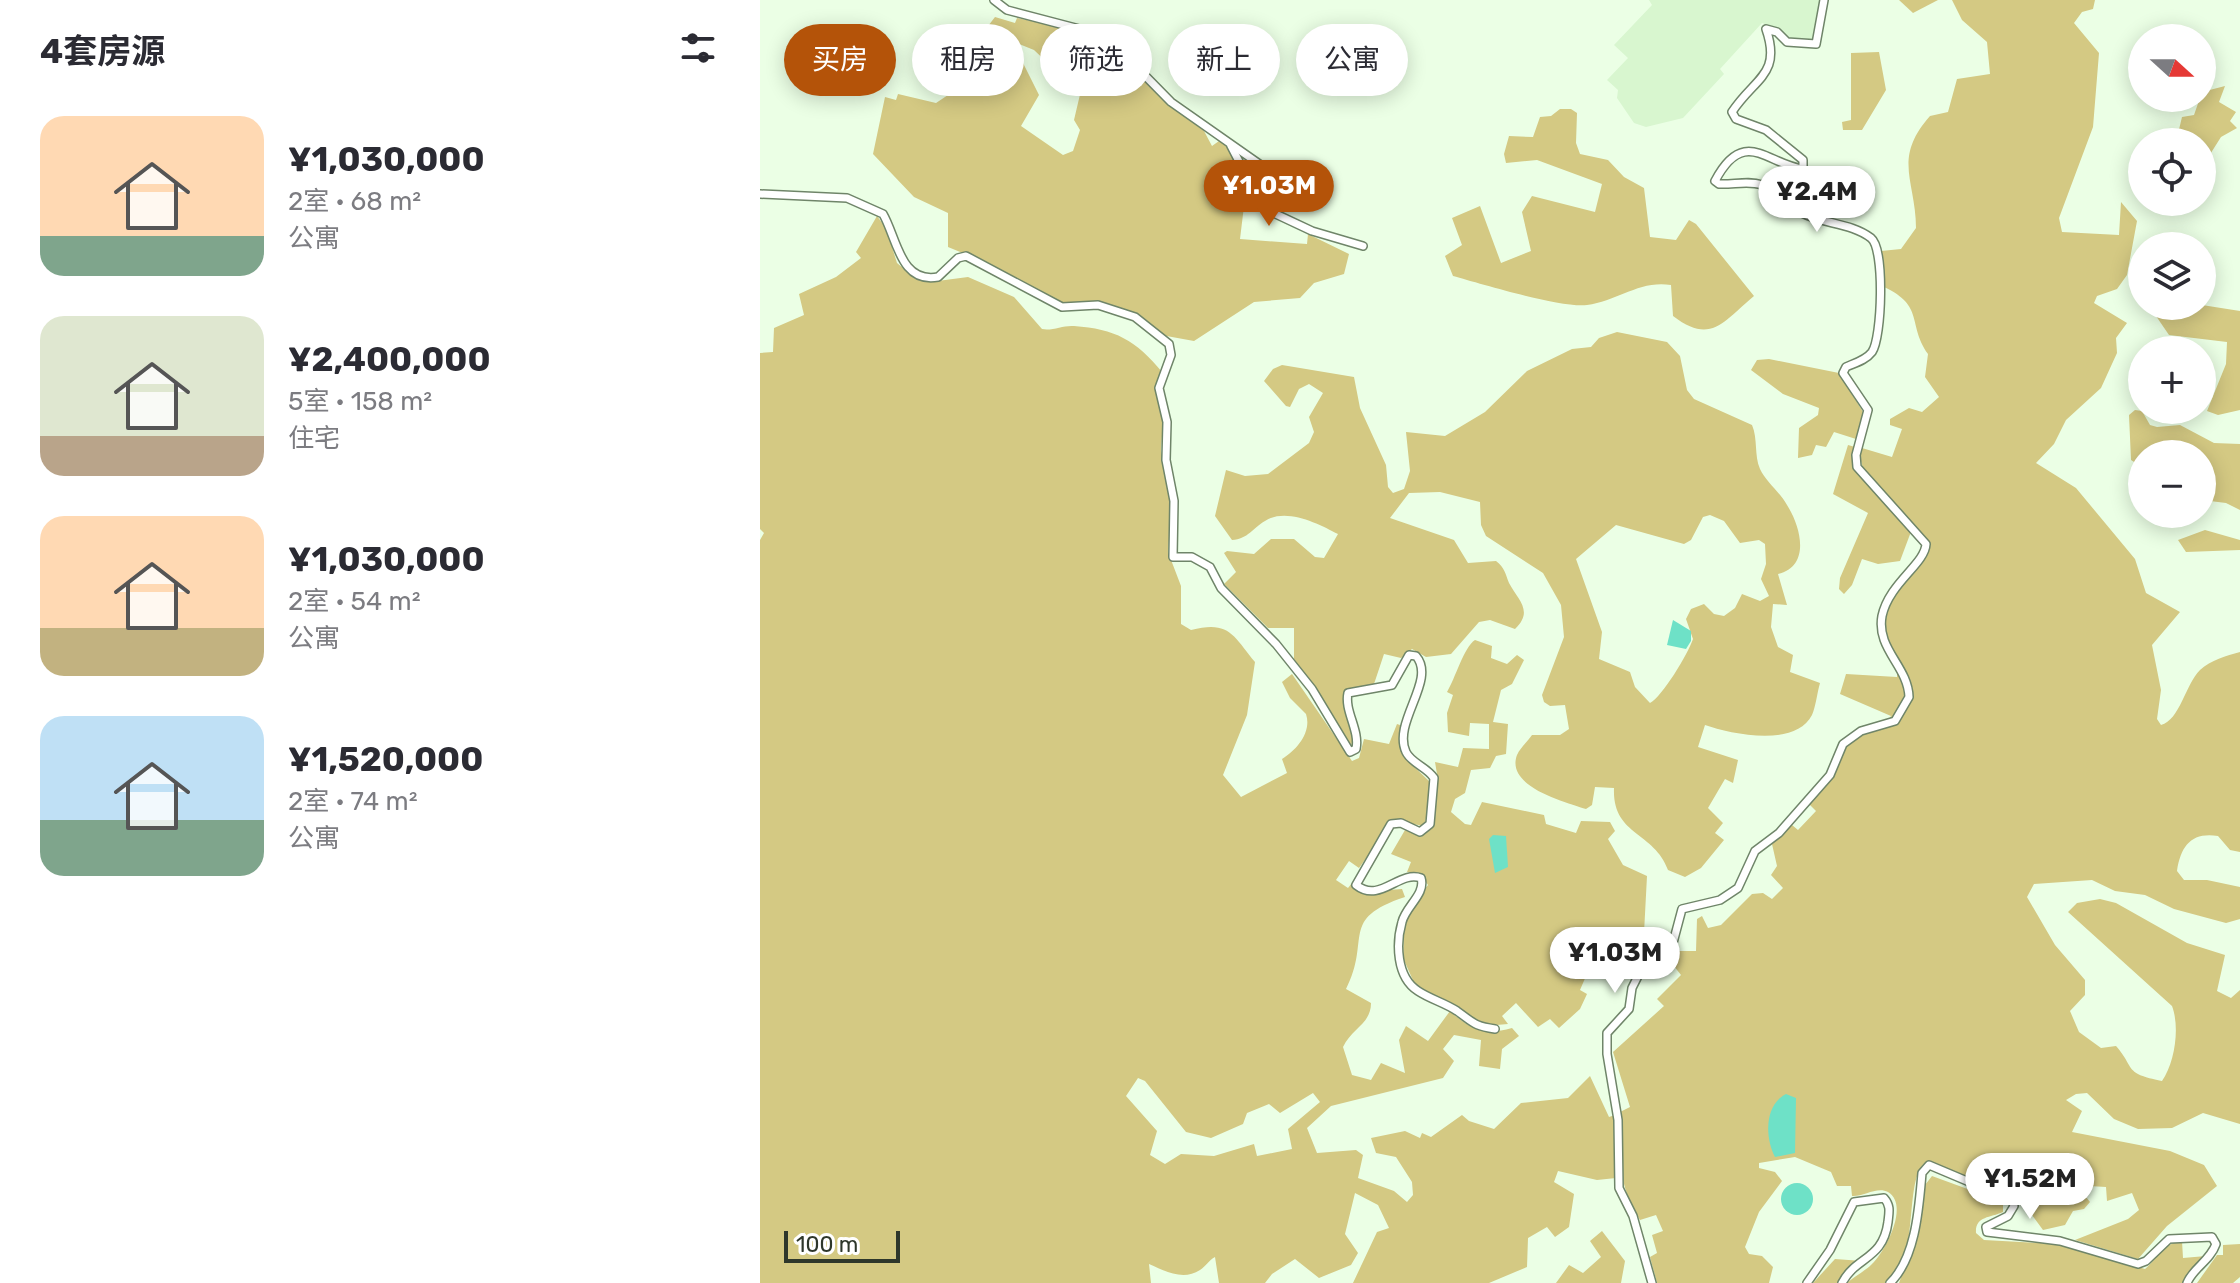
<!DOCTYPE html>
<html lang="zh">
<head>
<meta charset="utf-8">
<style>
	body { margin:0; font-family:Rubik,"Noto Sans SC",sans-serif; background:#f7f7f7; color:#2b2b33; height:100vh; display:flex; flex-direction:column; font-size:30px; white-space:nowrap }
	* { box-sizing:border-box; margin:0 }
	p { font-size:26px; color:#7c7c81 }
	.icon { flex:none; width:44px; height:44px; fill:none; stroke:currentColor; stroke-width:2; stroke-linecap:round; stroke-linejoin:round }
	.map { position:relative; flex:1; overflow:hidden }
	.drawer { display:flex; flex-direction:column; background:#fff; width:760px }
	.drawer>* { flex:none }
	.top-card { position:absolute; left:24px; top:24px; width:760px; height:72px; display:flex; gap:16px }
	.needle { width:52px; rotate:111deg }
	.controls { position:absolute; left:1368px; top:24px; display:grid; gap:16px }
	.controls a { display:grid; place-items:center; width:88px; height:88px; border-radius:50%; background:#fff; box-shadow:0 4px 20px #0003; font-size:40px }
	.scale { position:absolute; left:24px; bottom:20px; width:116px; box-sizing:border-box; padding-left:8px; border:4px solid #2e372b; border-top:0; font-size:22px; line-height:28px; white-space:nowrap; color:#2e372b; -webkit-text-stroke:6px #fff; paint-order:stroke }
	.price { position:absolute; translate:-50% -68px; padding:0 18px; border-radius:28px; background:#fff; color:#222; font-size:26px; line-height:52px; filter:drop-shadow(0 2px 4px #0008) }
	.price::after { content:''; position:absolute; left:50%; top:48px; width:24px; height:18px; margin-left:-12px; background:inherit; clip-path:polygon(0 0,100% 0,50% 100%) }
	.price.current { background:#b45309; color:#fff }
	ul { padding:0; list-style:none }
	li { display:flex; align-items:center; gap:24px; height:200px; padding:0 40px }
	li span { display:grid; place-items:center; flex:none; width:224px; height:160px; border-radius:24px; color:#555 }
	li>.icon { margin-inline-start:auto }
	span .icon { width:96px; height:96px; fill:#fffc; stroke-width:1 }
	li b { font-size:34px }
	h2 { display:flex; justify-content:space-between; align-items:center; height:96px; padding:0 40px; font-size:34px }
	.pill { padding:0 28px; border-radius:36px; background:#fff; box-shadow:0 4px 20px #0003; font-size:28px; line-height:72px }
	.pill.current { background:#b45309; color:#fff }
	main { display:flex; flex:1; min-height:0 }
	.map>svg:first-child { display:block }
	.built { fill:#d8f6cf }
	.green { fill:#d4c983; fill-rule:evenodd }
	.water { fill:#6ee1c7 }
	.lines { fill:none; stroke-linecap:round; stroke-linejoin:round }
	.street-casing { stroke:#6f8569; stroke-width:10 }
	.street { stroke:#fff; stroke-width:7 }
</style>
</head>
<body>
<main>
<section class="drawer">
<h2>4套房源<svg class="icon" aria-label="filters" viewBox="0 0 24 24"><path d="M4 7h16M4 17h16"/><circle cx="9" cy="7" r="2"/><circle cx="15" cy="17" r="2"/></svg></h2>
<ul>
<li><span style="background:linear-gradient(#ffd9b3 75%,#7fa58c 0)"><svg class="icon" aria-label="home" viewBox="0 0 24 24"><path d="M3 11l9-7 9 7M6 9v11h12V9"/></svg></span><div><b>¥1,030,000</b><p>2室 · 68 m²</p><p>公寓</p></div></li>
<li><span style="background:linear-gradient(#dfe7d0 75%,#b9a48a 0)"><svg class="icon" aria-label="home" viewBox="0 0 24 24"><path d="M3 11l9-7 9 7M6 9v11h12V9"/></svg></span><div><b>¥2,400,000</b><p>5室 · 158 m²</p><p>住宅</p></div></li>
<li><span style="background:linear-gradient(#ffd9b3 70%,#c2b280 0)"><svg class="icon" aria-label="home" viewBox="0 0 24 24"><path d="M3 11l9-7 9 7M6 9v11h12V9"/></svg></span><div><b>¥1,030,000</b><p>2室 · 54 m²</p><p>公寓</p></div></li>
<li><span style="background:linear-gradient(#bfe0f5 65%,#7fa58c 0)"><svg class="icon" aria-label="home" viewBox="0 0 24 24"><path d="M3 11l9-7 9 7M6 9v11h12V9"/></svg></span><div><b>¥1,520,000</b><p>2室 · 74 m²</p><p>公寓</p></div></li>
</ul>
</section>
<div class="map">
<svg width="1480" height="1283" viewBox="0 0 1480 1283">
	<rect width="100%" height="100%" fill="#ebffe5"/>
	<polygon class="built" points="889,0 1062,0 1054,41 1027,40 1022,30 1002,23 960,69 964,74 923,118 886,127 874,123 857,98 858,90 847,80 868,58 854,45 892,5"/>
	<g class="green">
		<polygon points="1139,0 1178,0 1153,13"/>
		<path d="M1192,0H1335L1333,9L1322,12L1314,23L1339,53L1333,127L1299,218L1302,232L1359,235L1361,202L1377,221L1367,275L1357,289L1337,296L1334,303L1367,323L1356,338L1357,353L1341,388L1306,420L1294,444L1276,463L1316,488L1375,559L1386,593L1420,612L1392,645L1401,690L1397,719L1401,725C1420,720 1425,685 1440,670C1451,660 1466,656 1480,652V852L1470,850L1458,836C1432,832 1421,845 1417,871L1424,880H1447L1480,887V919L1466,923L1414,909L1385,895L1355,891L1332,880L1274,884L1267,897L1295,945L1325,980V995L1310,1011L1319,1032L1341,1048L1356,1046C1376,1069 1363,1073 1402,1081C1415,1062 1420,1027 1412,1006L1308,912L1317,903L1340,899L1356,903L1427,943L1465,955L1457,991L1471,998L1480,990V1124L1443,1113L1412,1128L1378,1129L1354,1119L1327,1093L1316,1094L1306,1100L1322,1111L1312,1132L1410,1151L1444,1165L1457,1186L1407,1226L1378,1259L1315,1240L1368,1219L1379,1210L1372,1193L1347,1201L1346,1187L1329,1186L1322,1192L1330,1202L1324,1209L1313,1211L1305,1225L1283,1230L1256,1193L1166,1162C1142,1178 1162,1269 1125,1283C1115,1283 1098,1283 1087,1283C1095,1276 1105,1271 1112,1264C1125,1252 1150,1205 1128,1192C1117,1186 1103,1197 1092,1196L1091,1186H1077L1071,1172L1035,1157L999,1163V1168L1015,1172L1022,1181L999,1212L985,1247L989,1254L1002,1256L1013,1267L1009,1283H897L890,1257L897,1253L892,1235L903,1231L896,1215L880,1220C857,1184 860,1155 858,1113L870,1107L853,1052L904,1006L897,999L921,975L910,961L916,951H936L937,919L942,916L948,928L961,925L992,894L1003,893L1012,899L1023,888L1011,875L1017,866L1012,844L1032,825L1038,830L1056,811L1048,803L1076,770L1078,747L1087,736L1127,722L1131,716L1080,694L1086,674L1137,677V668L1126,653L1129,650C1112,580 1170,577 1167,542L1104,472L1099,454L1102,448L1132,457L1142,429L1130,425V419L1149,408L1162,412L1179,397L1165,377L1168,354C1147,324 1165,306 1124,287L1121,251L1141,249L1156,228C1156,181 1132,159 1170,116L1188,112L1197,79L1230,74L1227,42L1202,20Z"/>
		<polygon points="235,17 255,23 257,18 323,32 355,48 404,100 444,131 452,146 459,141 470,148 489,190 479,198 484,206 480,239 547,244 548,234 589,254 584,274 554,283 540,298 494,302 434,341 401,335 376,314 341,302 305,304 250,279 232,265 188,247 188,213 154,197 113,154 125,97 136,100 138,94 176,103 197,89 238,93 251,56 262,61 279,95 261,126 303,155 313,151 320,130 314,120 322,86 293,68 274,50 225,30"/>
		<polygon points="1119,52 1126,90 1102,130 1083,130 1082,122 1091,120 1091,53"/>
		<polygon points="1465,86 1459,102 1476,112 1470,121 1477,128 1461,137 1442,167 1442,142 1416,142 1422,117 1434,115 1442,92"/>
		<path d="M800,109H811L817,113L816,143L820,154L848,160L864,177L884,188L890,237L916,240L929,220L936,224L994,296C963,322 951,345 913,316L911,285C879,280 858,301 827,305C800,308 722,284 693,276L685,256L702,245L692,218L720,206L741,263L771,251L762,212L772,196L835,212L842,184L777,160L746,163L744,154L749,136L773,137L780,117L791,116Z"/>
		<path d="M117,216L126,228L137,263L155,278L170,282L208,277L254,297L282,329C293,331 303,325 314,326C355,329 376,340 402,372L396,391L403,421L401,451L412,504L408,552L421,586V624L431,630C469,620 473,635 495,662L487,715L463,775L481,797L527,773L522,759C537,750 552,732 546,714L530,698L522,682L532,674L592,761L599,758L604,739L629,744L637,724L643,726L645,758L670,782L665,826L633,821L599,868L589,861L576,880L588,888L592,883L601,892L642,889L645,897C578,919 612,939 586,989L611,1003C611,1024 592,1028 583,1047L592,1075L611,1080L621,1063L645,1073L639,1040L646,1026L668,1041L690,1011C710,1029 724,1036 752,1028L759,1036L742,1049L740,1069L719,1066L721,1040L694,1035L683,1049L694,1061L683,1078L571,1106L547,1128L557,1153L596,1150L603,1155L598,1178L634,1191L647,1202L653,1195L652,1182L636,1157L616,1153L611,1138L645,1131L660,1138L662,1133L671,1137L702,1115L709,1121L734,1129L761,1103L808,1098L830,1076L849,1117L855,1115L856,1178L837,1180L798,1171L794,1182L814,1194L809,1227L795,1237L787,1227L768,1238L767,1267L729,1283H593L617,1232L629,1228L618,1205L595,1193L585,1234L598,1253L591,1265L559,1278L535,1259L512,1274L505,1283H459L455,1257C449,1260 446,1266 440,1270C423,1281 405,1271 389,1264L391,1283H0V540L4,533L0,529V353L13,352L14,328L44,315L39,294L76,277L101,258L96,252ZM378,1078L385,1081L426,1132L451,1138L483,1124L487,1113L509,1104L520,1113L553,1093L560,1102L528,1129L532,1149L497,1156L494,1144L454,1156L421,1154L405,1164L390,1155L397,1131L366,1096Z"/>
		<polygon points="1442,305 1480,311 1480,410 1458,415 1447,411 1466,364 1467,342 1409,335 1396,316 1395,306"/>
		<path d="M857,332L907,342L920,356L927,390L934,399L992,425C998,439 994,455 1000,469C1006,482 1020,492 1027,505C1041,527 1051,566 1018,574L1027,605L1013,604L1011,627L1018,647L1033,655L1030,672L1060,683C1057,693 1056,706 1052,715C1035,748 971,734 945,725L938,747L978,760L973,783L965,779L948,808L963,823L955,833L964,840L941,868L925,877L908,870C894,831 852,836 854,788L835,787L832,805L826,809C806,802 745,787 757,755C760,748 768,741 772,735H800L809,729L805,705L790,706L784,702L782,695L804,637L801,605L783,573L726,536L721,525L720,502L680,492L649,493L630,518L694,540L708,563L736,561C745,568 745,573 749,583C758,600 774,611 755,629L730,620L719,622L691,654L666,657L652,649L641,658L624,654L614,684C558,692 600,714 591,747L534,659V628H508L464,584L476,572L464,553L467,551L494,554L511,539H534L555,557L564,558L578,534C559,524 526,507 505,521C493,528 488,539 472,540L455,516L466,470L485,476L508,474L549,443L554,432L549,417L563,393L549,384L539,389L530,407L526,406L504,381L513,369L522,365L594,377L600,408L626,465L628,487L633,493L644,489L650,471L646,432L685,436L725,412L767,371L812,349L831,347L839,338ZM950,515L964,521L980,543L999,540L1005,544L1006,564L1001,579L1009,596L1000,601L982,594L975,608L964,616L954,614L944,604L931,609L926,619L933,639C928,654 902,697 890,703L875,687L870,672L839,659L842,632L816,559L856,525L924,544L931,540L943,517Z"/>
		<polygon points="1009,359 1079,373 1103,412 1096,439 1074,432 1066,447 1056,445 1052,455 1038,458 1039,428 1058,415 1059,408 1023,394 991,370 997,360"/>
		<polygon points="1375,410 1382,411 1390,425 1397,427 1420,425 1454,443 1480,444 1480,510 1466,503 1442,500 1442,454 1382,454 1382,467 1371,460 1369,415"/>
		<polygon points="1088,445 1095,447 1093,465 1098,475 1152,529 1140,561 1118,564 1102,559 1092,585 1084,594 1079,589 1080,578 1108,513 1073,494"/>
		<polygon points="1445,530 1480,540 1480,550 1426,552 1418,540"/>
		<path d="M715,640L732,646L731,658L747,664L757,655L764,660L752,684L741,690L733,722L748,724L746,754L736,756L730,768L711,770L705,793L695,799L691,812L705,824L711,825L722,802L784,815L786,824L816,833L821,821L850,822L855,831L848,839L863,865L887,876L884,933L890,934L889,946L844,952L840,972L829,969L820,990L827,994L820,1009L799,1028L790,1019L778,1027L756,1003L742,1016L748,1024L725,1026L656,987L643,958L644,928L652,905L668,885L660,873L647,872L651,862L631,854L645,830L661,837L671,829L678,780L675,762L698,767L703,748L729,749V724L710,723L709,736L688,732L687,713L693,695L687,692C695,679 704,647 715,640Z"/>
		<path d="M1172,1176L1243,1202V1212C1230,1218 1215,1216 1216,1233L1224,1240L1299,1244L1385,1269C1398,1258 1403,1243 1422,1241L1423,1258L1446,1256L1424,1283H1139L1157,1234L1165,1185Z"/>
		<polygon points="842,1231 865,1261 861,1283 796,1283 809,1265 823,1273 841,1257 830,1241"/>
		<polygon points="1480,1244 1480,1277 1473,1283 1437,1283 1457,1255 1463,1255 1463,1245"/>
		<polygon points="1075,1259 1102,1261 1079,1283 1053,1283"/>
	</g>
	<g class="water">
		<polygon points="913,620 931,631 931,641 926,649 907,645"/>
		<polygon points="733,835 746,836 748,867 735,873 729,839"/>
		<path d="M1026,1094L1036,1098L1035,1153L1015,1157C1005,1138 1004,1105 1026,1094Z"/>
		<circle cx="1037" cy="1199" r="16"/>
	</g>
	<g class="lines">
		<g class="street-casing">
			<g id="street">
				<polyline points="234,0 247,10 327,31 353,43 411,102 542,194"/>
				<polyline points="471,146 503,208 552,231 603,246"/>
				<path d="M0,194L87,198L123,214C137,238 140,284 178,277L198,258L206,256L302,307L338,305L375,317L409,344L411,355L399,388L407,422L406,460L414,501L413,557H432L450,567L461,588L516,644L552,689L590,752L596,749C600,730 584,711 588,693L632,685L649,655L656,656C677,680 632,722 646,752C651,763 667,767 674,778L670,824L660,832L641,823L631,824L596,885C620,904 639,870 661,878C666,894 646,906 642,922C636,943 636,977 658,991C670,999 685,1003 697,1011C714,1023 714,1026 735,1029"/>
				<path d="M892,1283L873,1216L859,1188L858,1120L847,1054V1033L869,1009L872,988L878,976L910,954L922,909L960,900L978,888L995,851L1019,833L1070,775L1083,744L1101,731L1135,721L1149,697C1148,666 1116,649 1122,616C1129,583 1165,564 1166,544L1097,467L1096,455L1108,410L1083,373L1086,367C1095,363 1106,360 1112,352C1122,338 1125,249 1111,238C1092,223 1063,224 1042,213C1028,205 1018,190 1002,185C988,180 973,185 959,184L955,181C984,126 1007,164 1043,169V160L1006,130L976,119L972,112C994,78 1022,75 1006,29L1017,32L1027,42L1056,44L1064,0"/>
				<path d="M1047,1283L1070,1250L1094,1202L1124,1198C1131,1206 1129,1212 1128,1222C1123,1260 1096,1256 1082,1283"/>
				<path d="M1130,1283C1156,1258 1159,1207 1162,1173L1169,1165L1252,1200L1254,1206L1248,1216L1226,1227L1227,1232L1300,1241L1378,1264L1386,1261L1409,1239L1452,1237L1456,1244C1450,1261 1433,1268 1427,1283"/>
			</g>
		</g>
		<use href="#street" class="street"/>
	</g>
</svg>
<div class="controls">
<a><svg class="needle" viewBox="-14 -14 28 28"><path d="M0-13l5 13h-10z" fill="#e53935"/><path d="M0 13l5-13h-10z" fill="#7c7c81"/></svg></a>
<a><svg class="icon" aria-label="locate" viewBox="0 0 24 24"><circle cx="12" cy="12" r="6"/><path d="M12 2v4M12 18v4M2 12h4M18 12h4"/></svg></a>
<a><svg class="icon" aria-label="layers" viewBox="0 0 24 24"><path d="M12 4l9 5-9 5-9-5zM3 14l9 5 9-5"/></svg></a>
<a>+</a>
<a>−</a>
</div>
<div class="scale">100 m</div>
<b class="price current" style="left:509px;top:228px">¥1.03M</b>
<b class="price" style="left:1057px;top:234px">¥2.4M</b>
<b class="price" style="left:855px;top:995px">¥1.03M</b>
<b class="price" style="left:1270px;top:1221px">¥1.52M</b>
<div class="top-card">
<a class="pill current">买房</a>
<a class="pill">租房</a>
<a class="pill">筛选</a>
<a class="pill">新上</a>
<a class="pill">公寓</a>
</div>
</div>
</main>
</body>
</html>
